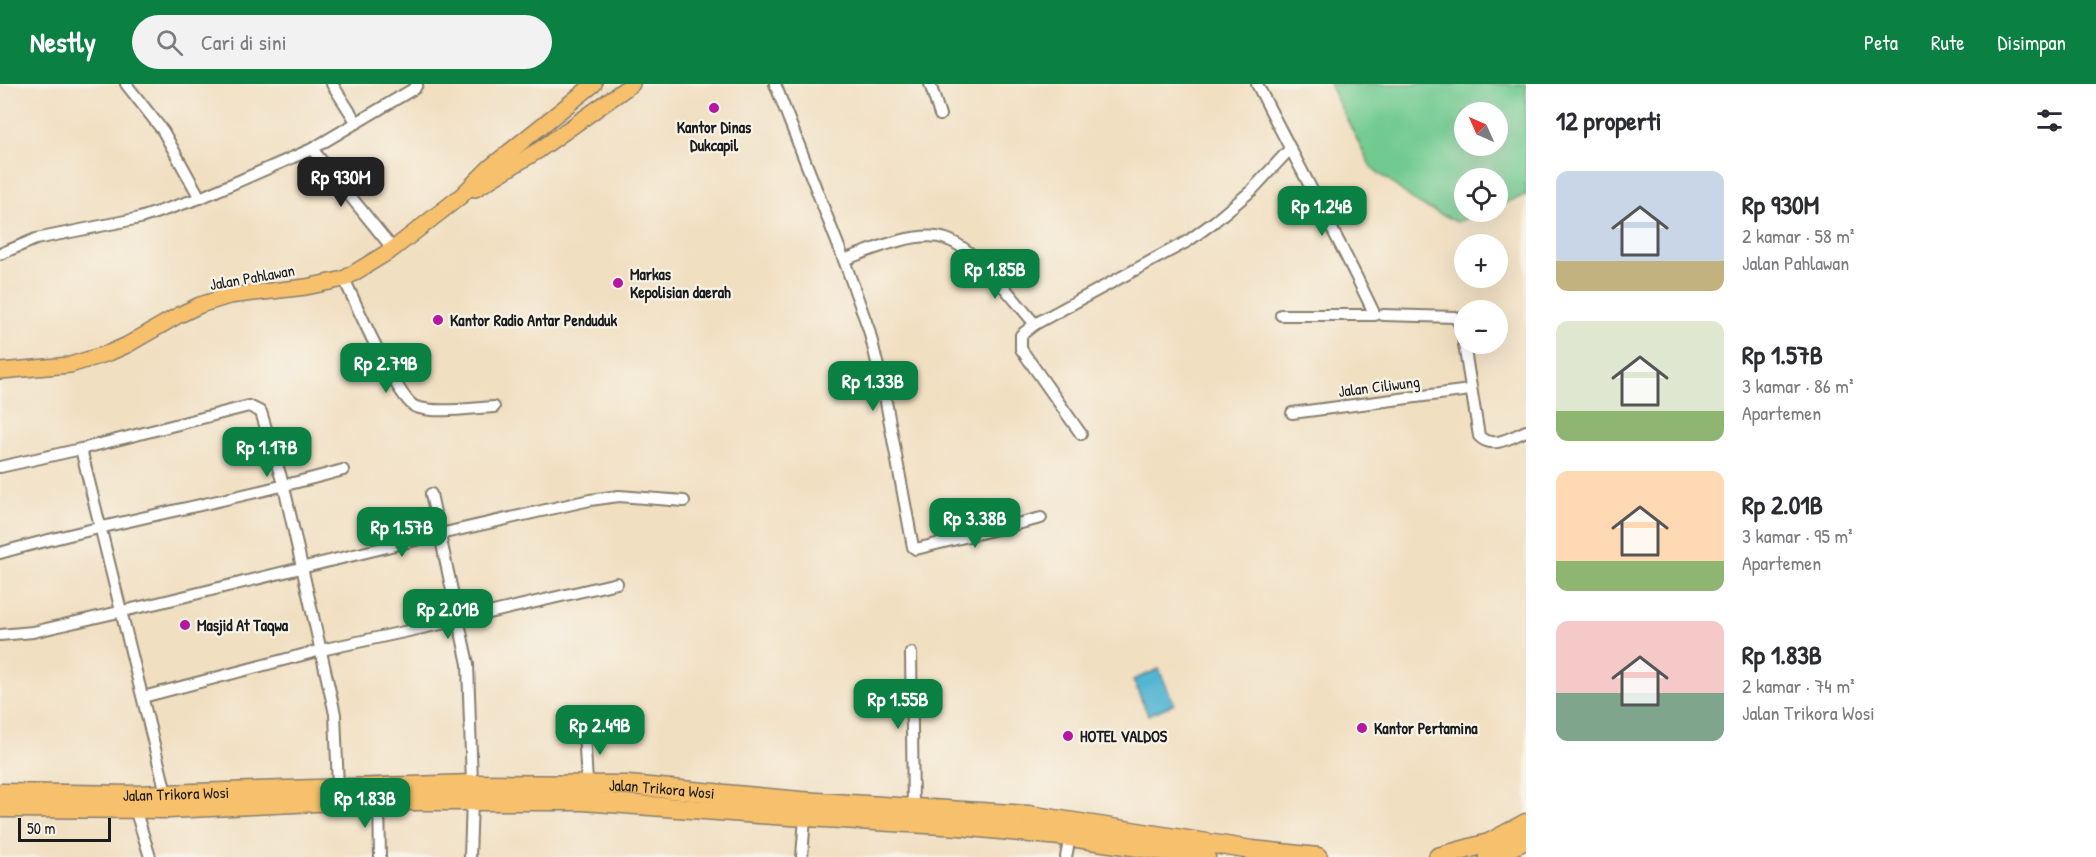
<!DOCTYPE html>
<html lang="id">
<head>
<meta charset="utf-8">
<style>
	body { margin:0; font-family:"Patrick Hand",sans-serif; background:#f2f2f3; color:#2b2b33; height:100vh; display:flex; flex-direction:column; font-size:22px; white-space:nowrap }
	* { box-sizing:border-box; margin:0 }
	p { font-size:20px; color:#7c7c81 }
	.icon { flex:none; width:33px; height:33px; fill:none; stroke:currentColor; stroke-width:2; stroke-linecap:round; stroke-linejoin:round }
	.map { position:relative; flex:1; overflow:hidden }
	.details { display:flex; flex-direction:column; background:#fff; width:570px }
	.details>* { flex:none }
	.needle { width:39px; rotate:315deg }
	.tools { position:absolute; left:1454px; top:18px; display:grid; gap:12px }
	.tools a { display:grid; place-items:center; width:54px; height:54px; border-radius:50%; background:#fff; box-shadow:0 6px 24px #0002; font-size:30px }
	.scale { position:absolute; left:18px; bottom:15px; width:93px; box-sizing:border-box; padding-left:6px; border:3px solid #1c1c1c; border-top:0; font-size:16px; line-height:21px; white-space:nowrap; color:#1c1c1c; -webkit-text-stroke:4px #f7f3e8; paint-order:stroke }
	.price { position:absolute; translate:-50% -51px; padding:0 14px; border-radius:12px; background:#0b8043; color:#fff; font-size:20px; line-height:39px; filter:drop-shadow(0 2px 3px #0008) }
	.price::after { content:''; position:absolute; left:50%; top:36px; width:18px; height:14px; margin-left:-9px; background:inherit; clip-path:polygon(0 0,100% 0,50% 100%) }
	.price.on { background:#222; color:#fff }
	ul { padding:0; list-style:none }
	li { display:flex; align-items:center; gap:18px; height:150px; padding:0 30px }
	li span { display:grid; place-items:center; flex:none; width:168px; height:120px; border-radius:12px; color:#555 }
	li>.icon { margin-inline-start:auto }
	span .icon { width:72px; height:72px; fill:#fffc; stroke-width:1 }
	li b { font-size:26px }
	h2 { display:flex; justify-content:space-between; align-items:center; height:72px; padding:0 30px; font-size:26px }
	header { display:flex; align-items:center; gap:36px; box-sizing:border-box; height:84px; padding:0 30px; background:#0b8043; color:#fff }
	header strong { font-size:28px }
	nav { display:flex; gap:33px; margin-inline-start:auto; font-size:21px }
	.search { width:420px; height:54px; background:#f2f2f3; display:flex; align-items:center; gap:15px; box-sizing:border-box; padding:0 21px; border-radius:33px; color:#7c7c81; font-size:22px }
	main { display:flex; flex:1; min-height:0 }
	.map>svg:first-child { display:block }
	.green { fill:#71ca90; stroke:#467356; stroke-width:1.5; fill-rule:evenodd }
	.water { fill:#53b5d2; stroke:#386877; stroke-width:1.5 }
	.lines { fill:none; stroke-linecap:round; stroke-linejoin:round }
	.street-casing { stroke:#867e6e; stroke-width:14 }
	.primary-casing { stroke:#867e6e; stroke-width:18 }
	.highway-casing { stroke:#867e6e; stroke-width:21 }
	.street { stroke:#fff; stroke-width:10 }
	.primary { stroke:#f7c06c; stroke-width:15 }
	.highway { stroke:#f7c06c; stroke-width:18 }
	.poi-dot { fill:#b5179e; stroke:#f7f3e8; stroke-width:2 }
	.labels { text-anchor:middle; stroke-width:4.5; stroke-linejoin:round; paint-order:stroke }
	.poi-label { font-size:16px; font-weight:bold; fill:#1c1c1c; stroke:#f7f3e8; text-anchor:start }
	.street-label { font-size:16px; fill:#1c1c1c; stroke:#f7f3e8 }
</style>
</head>
<body>
<header>
<strong>Nestly</strong>
<div class="search"><svg class="icon" aria-label="search" viewBox="0 0 24 24"><circle cx="10" cy="10" r="6"/><path d="M15 15l6 6"/></svg>Cari di sini</div>
<nav><a>Peta</a><a>Rute</a><a>Disimpan</a></nav>
</header>
<main>
<div class="map">
<svg width="1526" height="773" viewBox="0 0 1526 773">
	<rect width="100%" height="100%" fill="#f7f3e8"/>
	<filter id="ink" filterUnits="userSpaceOnUse"><feTurbulence type="fractalNoise" baseFrequency=".0167" numOctaves="2"/><feDisplacementMap in="SourceGraphic" scale="12" xChannelSelector="R" yChannelSelector="G"/><feConvolveMatrix kernelMatrix="1 2 1 2 8 2 1 2 1" color-interpolation-filters="sRGB"/></filter>
	<filter id="wash" filterUnits="userSpaceOnUse"><feTurbulence type="fractalNoise" baseFrequency=".008" numOctaves="4" result="noise"/><feDisplacementMap in="SourceGraphic" scale="24" xChannelSelector="R" yChannelSelector="G"/><feGaussianBlur stdDeviation="1.35" result="paint"/><feColorMatrix in="noise" values="0 0 0 0 0 0 0 0 0 0 0 0 0 0 0 0 0 1.4 0 .05"/><feComposite in="paint" operator="in"/></filter>
	<g filter="url(#wash)">
		<rect width="100%" height="100%" fill="#f1dfc1"/>
		<path class="green" d="M1329,0H1526V111L1497,122V94H1464V128H1484L1457,138L1419,120L1371,83ZM1497,28V62H1464V28Z"/>
		<polygon class="water" points="1159,585 1174,620 1148,631 1133,596"/>
	</g>
	<g filter="url(#ink)">
		<g class="lines">
			<g class="street-casing">
				<g id="street">
					<polyline points="126,0 163,47 200,114"/>
					<polyline points="332,0 357,39"/>
					<path d="M775,0L844,176C870,166 919,145 946,155C978,166 1012,214 1035,240L1188,157L1214,138L1251,107L1290,65"/>
					<polyline points="930,0 940,31"/>
					<path d="M1257,0C1296,77 1338,153 1375,231H1281"/>
					<polyline points="312,65 393,165"/>
					<polyline points="0,170 36,155 140,134 200,114 312,65 415,4 417,0"/>
					<polyline points="844,176 869,246 884,307 913,463 916,465 1041,434"/>
					<path d="M344,195C355,217 397,316 416,323C437,330 472,324 494,323"/>
					<path d="M1383,231L1455,233L1461,242L1479,352C1492,366 1512,353 1526,347"/>
					<polyline points="1035,240 1021,251 1021,265 1081,350"/>
					<polyline points="1292,329 1470,306"/>
					<polyline points="81,365 166,709"/>
					<polyline points="0,383 81,365 249,322 261,328 284,403 335,630 338,703"/>
					<polyline points="431,410 468,580 472,700"/>
					<path d="M0,469C113,437 229,418 343,386"/>
					<polyline points="0,551 33,548 166,517 440,450 590,416 619,412 684,417"/>
					<polyline points="911,569 913,723"/>
					<polyline points="143,613 321,566 459,536 617,499"/>
					<polyline points="584,647 587,699"/>
					<polyline points="379,717 380,773"/>
					<polyline points="135,725 150,773"/>
					<polyline points="470,773 472,717"/>
					<polyline points="802,773 805,733"/>
					<polyline points="1066,773 1070,753"/>
				</g>
			</g>
			<g class="primary-casing">
				<g id="primary">
					<polyline points="475,105 539,66 632,0"/>
					<polyline points="0,287 70,281 109,269 127,261 179,231 200,221 229,212 306,203 344,195 393,165 461,112 489,84 594,0"/>
				</g>
			</g>
			<g class="highway-casing">
				<g id="highway">
					<path id="s1" d="M0,709L134,711L472,700L628,701L801,717L1029,731L1252,766L1318,773"/>
					<polyline points="0,724 169,725 338,717 583,717 773,731 960,742 1070,753 1206,773"/>
					<polyline points="1438,773 1489,759 1526,739"/>
					<polyline points="1488,773 1526,756"/>
				</g>
			</g>
			<use href="#street" class="street"/>
			<use href="#primary" class="primary"/>
			<use href="#highway" class="highway"/>
		</g>
	</g>
	<g class="poi-dot">
		<circle cx="714" cy="24" r="6"/>
		<circle cx="618" cy="199" r="6"/>
		<circle cx="438" cy="236" r="6"/>
		<circle cx="185" cy="541" r="6"/>
		<circle cx="1362" cy="644" r="6"/>
		<circle cx="1068" cy="652" r="6"/>
	</g>
	<g class="labels">
		<g class="poi-label">
			<text x="714" y="49" text-anchor="middle">Kantor Dinas<tspan x="714" dy="18">Dukcapil</tspan></text>
			<text x="630" y="196">Markas<tspan x="630" dy="18">Kepolisian daerah</tspan></text>
			<text x="450" y="242">Kantor Radio Antar Penduduk</text>
			<text x="197" y="547">Masjid At Taqwa</text>
			<text x="1374" y="650">Kantor Pertamina</text>
			<text x="1080" y="658">HOTEL VALDOS</text>
		</g>
		<g class="street-label">
			<text transform="translate(252 193) rotate(-10)" y="6">Jalan Pahlawan</text>
			<text transform="translate(1379 302) rotate(-7)" y="6">Jalan Ciliwung</text>
			<text dy="6" stroke="none"><textPath href="#s1" startOffset="662">Jalan Trikora Wosi</textPath></text>
			<text dy="6" stroke="none"><textPath href="#s1" startOffset="176">Jalan Trikora Wosi</textPath></text>
		</g>
	</g>
</svg>
<div class="tools">
<a><svg class="needle" viewBox="-14 -14 28 28"><path d="M0-13l5 13h-10z" fill="#e53935"/><path d="M0 13l5-13h-10z" fill="#7c7c81"/></svg></a>
<a><svg class="icon" aria-label="locate" viewBox="0 0 24 24"><circle cx="12" cy="12" r="6"/><path d="M12 2v4M12 18v4M2 12h4M18 12h4"/></svg></a>
<a>+</a>
<a>−</a>
</div>
<div class="scale">50 m</div>
<b class="price on" style="left:341px;top:124px">Rp 930M</b>
<b class="price" style="left:1322px;top:153px">Rp 1.24B</b>
<b class="price" style="left:995px;top:216px">Rp 1.85B</b>
<b class="price" style="left:386px;top:310px">Rp 2.79B</b>
<b class="price" style="left:873px;top:328px">Rp 1.33B</b>
<b class="price" style="left:267px;top:394px">Rp 1.17B</b>
<b class="price" style="left:975px;top:465px">Rp 3.38B</b>
<b class="price" style="left:402px;top:474px">Rp 1.57B</b>
<b class="price" style="left:448px;top:556px">Rp 2.01B</b>
<b class="price" style="left:898px;top:646px">Rp 1.55B</b>
<b class="price" style="left:600px;top:672px">Rp 2.49B</b>
<b class="price" style="left:365px;top:745px">Rp 1.83B</b>
</div>
<section class="details">
<h2>12 properti<svg class="icon" aria-label="filters" viewBox="0 0 24 24"><path d="M4 7h16M4 17h16"/><circle cx="9" cy="7" r="2"/><circle cx="15" cy="17" r="2"/></svg></h2>
<ul>
<li><span style="background:linear-gradient(#c9d6e8 75%,#c2b280 0)"><svg class="icon" aria-label="home" viewBox="0 0 24 24"><path d="M3 11l9-7 9 7M6 9v11h12V9"/></svg></span><div><b>Rp 930M</b><p>2 kamar · 58 m²</p><p>Jalan Pahlawan</p></div></li>
<li><span style="background:linear-gradient(#dfe7d0 75%,#8fb573 0)"><svg class="icon" aria-label="home" viewBox="0 0 24 24"><path d="M3 11l9-7 9 7M6 9v11h12V9"/></svg></span><div><b>Rp 1.57B</b><p>3 kamar · 86 m²</p><p>Apartemen</p></div></li>
<li><span style="background:linear-gradient(#ffd9b3 75%,#8fb573 0)"><svg class="icon" aria-label="home" viewBox="0 0 24 24"><path d="M3 11l9-7 9 7M6 9v11h12V9"/></svg></span><div><b>Rp 2.01B</b><p>3 kamar · 95 m²</p><p>Apartemen</p></div></li>
<li><span style="background:linear-gradient(#f6c9c9 60%,#7fa58c 0)"><svg class="icon" aria-label="home" viewBox="0 0 24 24"><path d="M3 11l9-7 9 7M6 9v11h12V9"/></svg></span><div><b>Rp 1.83B</b><p>2 kamar · 74 m²</p><p>Jalan Trikora Wosi</p></div></li>
</ul>
</section>
</main>
</body>
</html>
